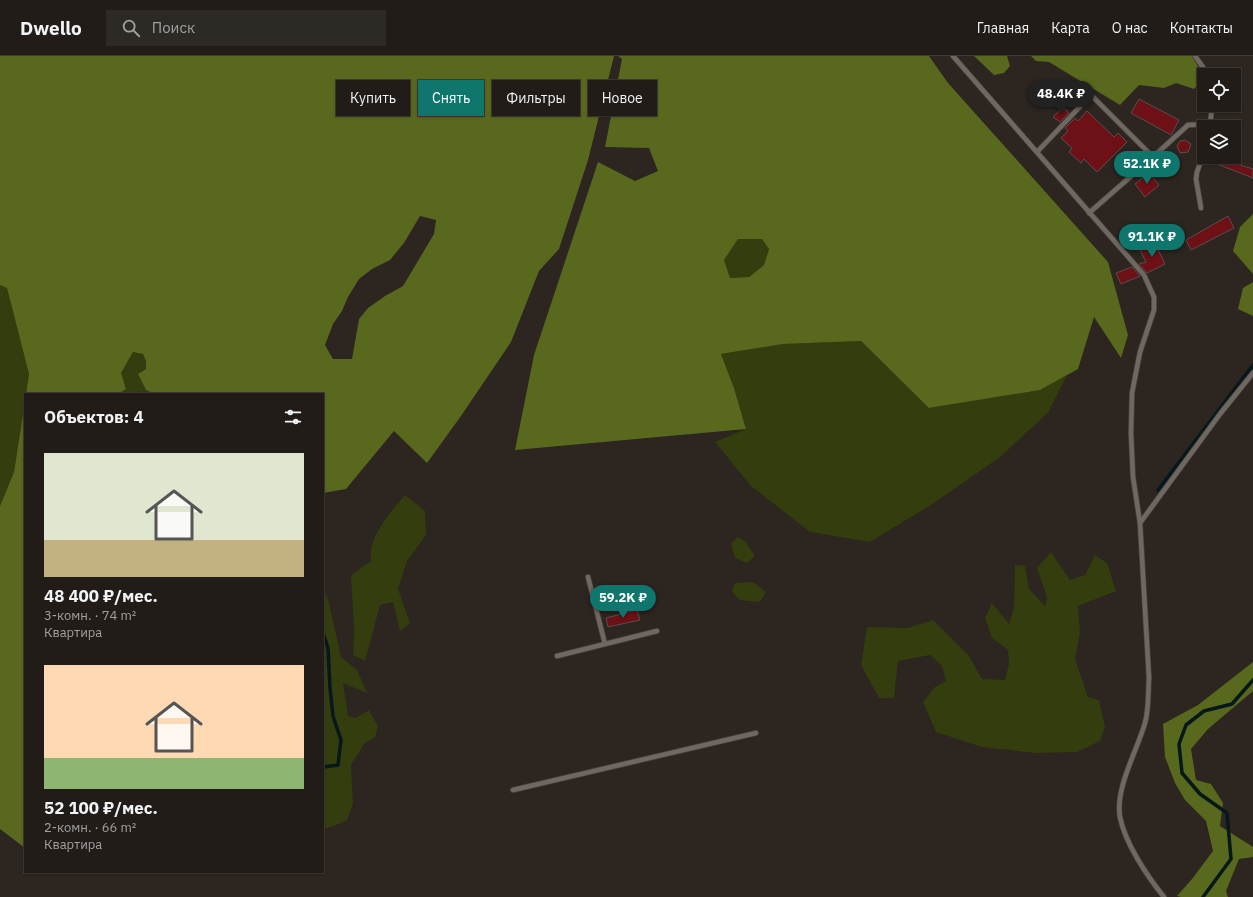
<!DOCTYPE html>
<html lang="ru">
<head>
<meta charset="utf-8">
<style>
	body { margin:0; font-family:"IBM Plex Sans",sans-serif; background:#2d2925; color:#f1f3f6; height:100vh; display:flex; flex-direction:column; font-size:15px; white-space:nowrap }
	* { box-sizing:border-box; margin:0 }
	p { font-size:13px; color:#a2a1a2 }
	.icon { flex:none; width:22px; height:22px; fill:none; stroke:currentColor; stroke-width:2; stroke-linecap:round; stroke-linejoin:round }
	.map { position:relative; flex:1; overflow:hidden }
	.sheet { position:absolute; left:24px; top:337px; width:300px; height:480px; display:flex; flex-direction:column; background:#211c18; border-radius:0px; box-shadow:0 1px 3px #0004,0 0 0 1px #3e3a37 }
	.sheet>* { flex:none }
	.guide { position:absolute; left:336px; top:24px; width:380px; height:36px; display:flex; gap:8px }
	.tools { position:absolute; left:1197px; top:12px; display:grid; gap:8px }
	.tools a { display:grid; place-items:center; width:44px; height:44px; border-radius:0px; background:#211c18; box-shadow:0 1px 3px #0004,0 0 0 1px #3e3a37; font-size:20px }
	.price { position:absolute; translate:-50% -34px; padding:0 9px; border-radius:14px; background:#0f766e; color:#fff; font-size:13px; line-height:26px; filter:drop-shadow(0 1px 2px #0008) }
	.price::after { content:''; position:absolute; left:50%; top:24px; width:12px; height:9px; margin-left:-6px; background:inherit; clip-path:polygon(0 0,100% 0,50% 100%) }
	.price.current { background:#222; color:#fff }
	ul { padding:0; list-style:none }
	li { display:grid; align-content:center; gap:8px; height:212px; padding:0 20px }
	li span { display:grid; place-items:center; height:124px; border-radius:0px; color:#555 }
	li>.icon { margin-inline-start:auto }
	span .icon { width:72px; height:72px; fill:#fffc; stroke-width:1 }
	li b { font-size:17px }
	h2 { display:flex; justify-content:space-between; align-items:center; height:48px; padding:0 20px; font-size:17px }
	.tag { padding:0 14px; border-radius:0px; background:#211c18; box-shadow:0 1px 3px #0004,0 0 0 1px #3e3a37; font-size:14px; line-height:36px }
	.tag.current { background:#0f766e; color:#fff }
	header { display:flex; align-items:center; gap:24px; box-sizing:border-box; height:56px; padding:0 20px; background:#211c18; border-bottom:1px solid #3e3a37 }
	header strong { font-size:19px }
	nav { display:flex; gap:22px; margin-inline-start:auto; font-size:14px }
	.search { width:280px; height:36px; background:#2d2925; display:flex; align-items:center; gap:10px; box-sizing:border-box; padding:0 14px; border-radius:0px; color:#a2a1a2; font-size:15px }
	.map>svg:first-child { display:block }
	.green { fill:#333d0d }
	.forest { fill:#58681c; fill-rule:evenodd }
	.lines { fill:none; stroke-linecap:round; stroke-linejoin:round }
	.stream { stroke:#06181b; stroke-width:3.5 }
	.building { fill:#6e1117; stroke:#594e4d }
	.service-casing { stroke:#47413d; stroke-width:6 }
	.service { stroke:#6f6861; stroke-width:4.5 }
</style>
</head>
<body>
<header>
<strong>Dwello</strong>
<div class="search"><svg class="icon" aria-label="search" viewBox="0 0 24 24"><circle cx="10" cy="10" r="6"/><path d="M15 15l6 6"/></svg>Поиск</div>
<nav><a>Главная</a><a>Карта</a><a>О нас</a><a>Контакты</a></nav>
</header>
<div class="map">
<svg width="1253" height="841" viewBox="0 0 1253 841">
	<rect width="100%" height="100%" fill="#2c2520"/>
	<g class="green">
		<polygon points="738,182 762,183 769,192 764,209 749,221 730,222 724,204"/>
		<polygon points="0,229 7,232 29,318 26,338 25,338 25,345 14,416 0,450"/>
		<polygon points="861,285 930,352 1040,334 1067,319 1048,357 1000,401 934,447 870,486 810,476 751,430 715,386 746,373 734,332 721,298 783,288"/>
		<polygon points="133,296 143,298 146,305 146,313 138,318 146,334 154,338 118,338 125,333 121,317"/>
		<path d="M405,439L425,455L426,479L407,505L398,533L410,567L400,575L393,546L380,549L365,605L353,599L354,574L351,519L371,505C371,501 370,496 371,493C376,472 392,454 405,439Z"/>
		<polygon points="738,481 745,485 755,500 747,507 735,502 731,488"/>
		<polygon points="1051,496 1070,524 1085,519 1095,499 1107,507 1116,535 1078,550 1080,576 1075,603 1088,641 1099,644 1105,671 1100,685 1077,696 1035,697 982,691 936,676 923,646 935,631 946,625 942,610 930,599 898,605 894,642 879,642 861,609 867,571 908,572 933,564 969,600 982,623 1005,624 1009,608 1008,594 992,582 985,562 992,547 1009,568 1014,552 1015,509 1025,510 1029,533 1045,550 1047,541 1037,512"/>
		<polygon points="753,526 766,536 760,546 739,544 732,535 735,527"/>
		<polygon points="323,531 329,547 341,601 357,614 367,637 343,627 348,660 356,662 369,654 378,670 375,681 364,688 351,709 353,748 347,764 334,770 323,773"/>
	</g>
	<g class="forest">
		<path d="M0,0H614L588,104L559,193L539,215L511,286L461,360L427,407L394,375L346,433L323,437V338H154L146,334L138,318L146,313V305L143,298L133,296L121,317L126,333L118,338H26L29,318L7,232L0,229ZM420,160L436,164L434,178L403,230L385,240L368,252L359,263L352,303H333L325,289L333,268L342,255L348,241L359,223L372,213L390,204L404,187Z"/>
		<path d="M618,0H929L948,27L1108,206L1128,279L1121,302L1094,261L1078,313L1040,334L929,352L861,285L783,288L721,298L734,332L746,373L515,394L534,299L598,106L635,125L658,115L649,92L605,91L622,3ZM738,183H762L769,193L764,209L749,221L730,222L724,204Z"/>
		<polygon points="974,0 1007,0 1010,10 1004,17 994,19"/>
		<polygon points="1031,0 1192,0 1202,17 1200,26 1194,33 1176,27 1164,32 1139,29 1120,49 1049,6 1036,5"/>
		<polygon points="1253,158 1253,218 1233,195 1240,171"/>
		<polygon points="1253,226 1253,260 1238,253 1243,232"/>
		<polygon points="25,345 25,792 0,773 0,450 14,416"/>
		<polygon points="1253,606 1253,635 1208,673 1191,693 1196,724 1211,728 1223,747 1220,770 1253,791 1253,801 1239,803 1226,835 1228,841 1181,841 1177,840 1192,823 1213,795 1206,765 1185,744 1175,727 1165,701 1163,668 1198,649"/>
	</g>
	<g class="lines">
		<g class="stream">
			<polyline points="1158,434 1253,309"/>
			<polyline points="323,577 328,592 330,632 333,660 341,684 338,709 323,711"/>
			<polyline points="1203,841 1231,803 1227,757 1200,738 1182,717 1179,688 1186,669 1204,655 1232,648 1253,624"/>
		</g>
	</g>
	<g class="building">
		<polygon points="1139,43 1179,64 1171,79 1131,57"/>
		<polygon points="1063,51 1069,57 1060,66 1053,61"/>
		<polygon points="1087,55 1114,81 1118,77 1127,86 1097,116 1084,103 1081,107 1069,96 1072,92 1061,82 1068,75 1065,72 1075,62 1078,65"/>
		<polygon points="1185,84 1191,88 1188,96 1180,97 1177,90 1180,85"/>
		<polygon points="1219,101 1237,101 1234,107 1253,113 1253,122 1217,108"/>
		<polygon points="1149,117 1159,129 1145,141 1135,128"/>
		<polygon points="1228,160 1234,172 1191,194 1186,184"/>
		<polygon points="1155,187 1165,208 1147,217 1139,208 1146,206 1140,194"/>
		<polygon points="1132,211 1140,220 1121,228 1116,217"/>
		<polygon points="637,554 640,564 608,571 606,562"/>
	</g>
	<g class="lines">
		<g class="service-casing">
			<g id="service">
				<path d="M953,0L1144,219L1154,241V254L1140,296L1132,337L1131,377L1133,421L1140,467L1149,622C1148,637 1149,653 1145,667C1137,695 1115,732 1120,761C1125,787 1147,820 1164,841"/>
				<polyline points="1195,0 1205,14 1207,19"/>
				<polyline points="1210,71 1212,49"/>
				<polyline points="1037,96 1091,39 1153,101 1089,157"/>
				<polyline points="1153,101 1188,69 1211,68"/>
				<polyline points="1201,152 1196,123 1197,116 1204,97"/>
				<polyline points="1140,467 1220,358 1253,317"/>
				<polyline points="588,521 605,588"/>
				<polyline points="557,600 657,575"/>
				<polyline points="513,734 756,677"/>
			</g>
		</g>
		<use href="#service" class="service"/>
	</g>
</svg>
<div class="tools">
<a><svg class="icon" aria-label="locate" viewBox="0 0 24 24"><circle cx="12" cy="12" r="6"/><path d="M12 2v4M12 18v4M2 12h4M18 12h4"/></svg></a>
<a><svg class="icon" aria-label="layers" viewBox="0 0 24 24"><path d="M12 4l9 5-9 5-9-5zM3 14l9 5 9-5"/></svg></a>
</div>
<b class="price current" style="left:1061px;top:59px">48.4K ₽</b>
<b class="price" style="left:1147px;top:129px">52.1K ₽</b>
<b class="price" style="left:1152px;top:202px">91.1K ₽</b>
<b class="price" style="left:623px;top:563px">59.2K ₽</b>
<div class="guide">
<a class="tag">Купить</a>
<a class="tag current">Снять</a>
<a class="tag">Фильтры</a>
<a class="tag">Новое</a>
</div>
<section class="sheet">
<h2>Объектов: 4<svg class="icon" aria-label="filters" viewBox="0 0 24 24"><path d="M4 7h16M4 17h16"/><circle cx="9" cy="7" r="2"/><circle cx="15" cy="17" r="2"/></svg></h2>
<ul>
<li><span style="background:linear-gradient(#dfe7d0 70%,#c2b280 0)"><svg class="icon" aria-label="home" viewBox="0 0 24 24"><path d="M3 11l9-7 9 7M6 9v11h12V9"/></svg></span><div><b>48 400 ₽/мес.</b><p>3-комн. · 74 m²</p><p>Квартира</p></div></li>
<li><span style="background:linear-gradient(#ffd9b3 75%,#8fb573 0)"><svg class="icon" aria-label="home" viewBox="0 0 24 24"><path d="M3 11l9-7 9 7M6 9v11h12V9"/></svg></span><div><b>52 100 ₽/мес.</b><p>2-комн. · 66 m²</p><p>Квартира</p></div></li>
</ul>
</section>
</div>
</body>
</html>
